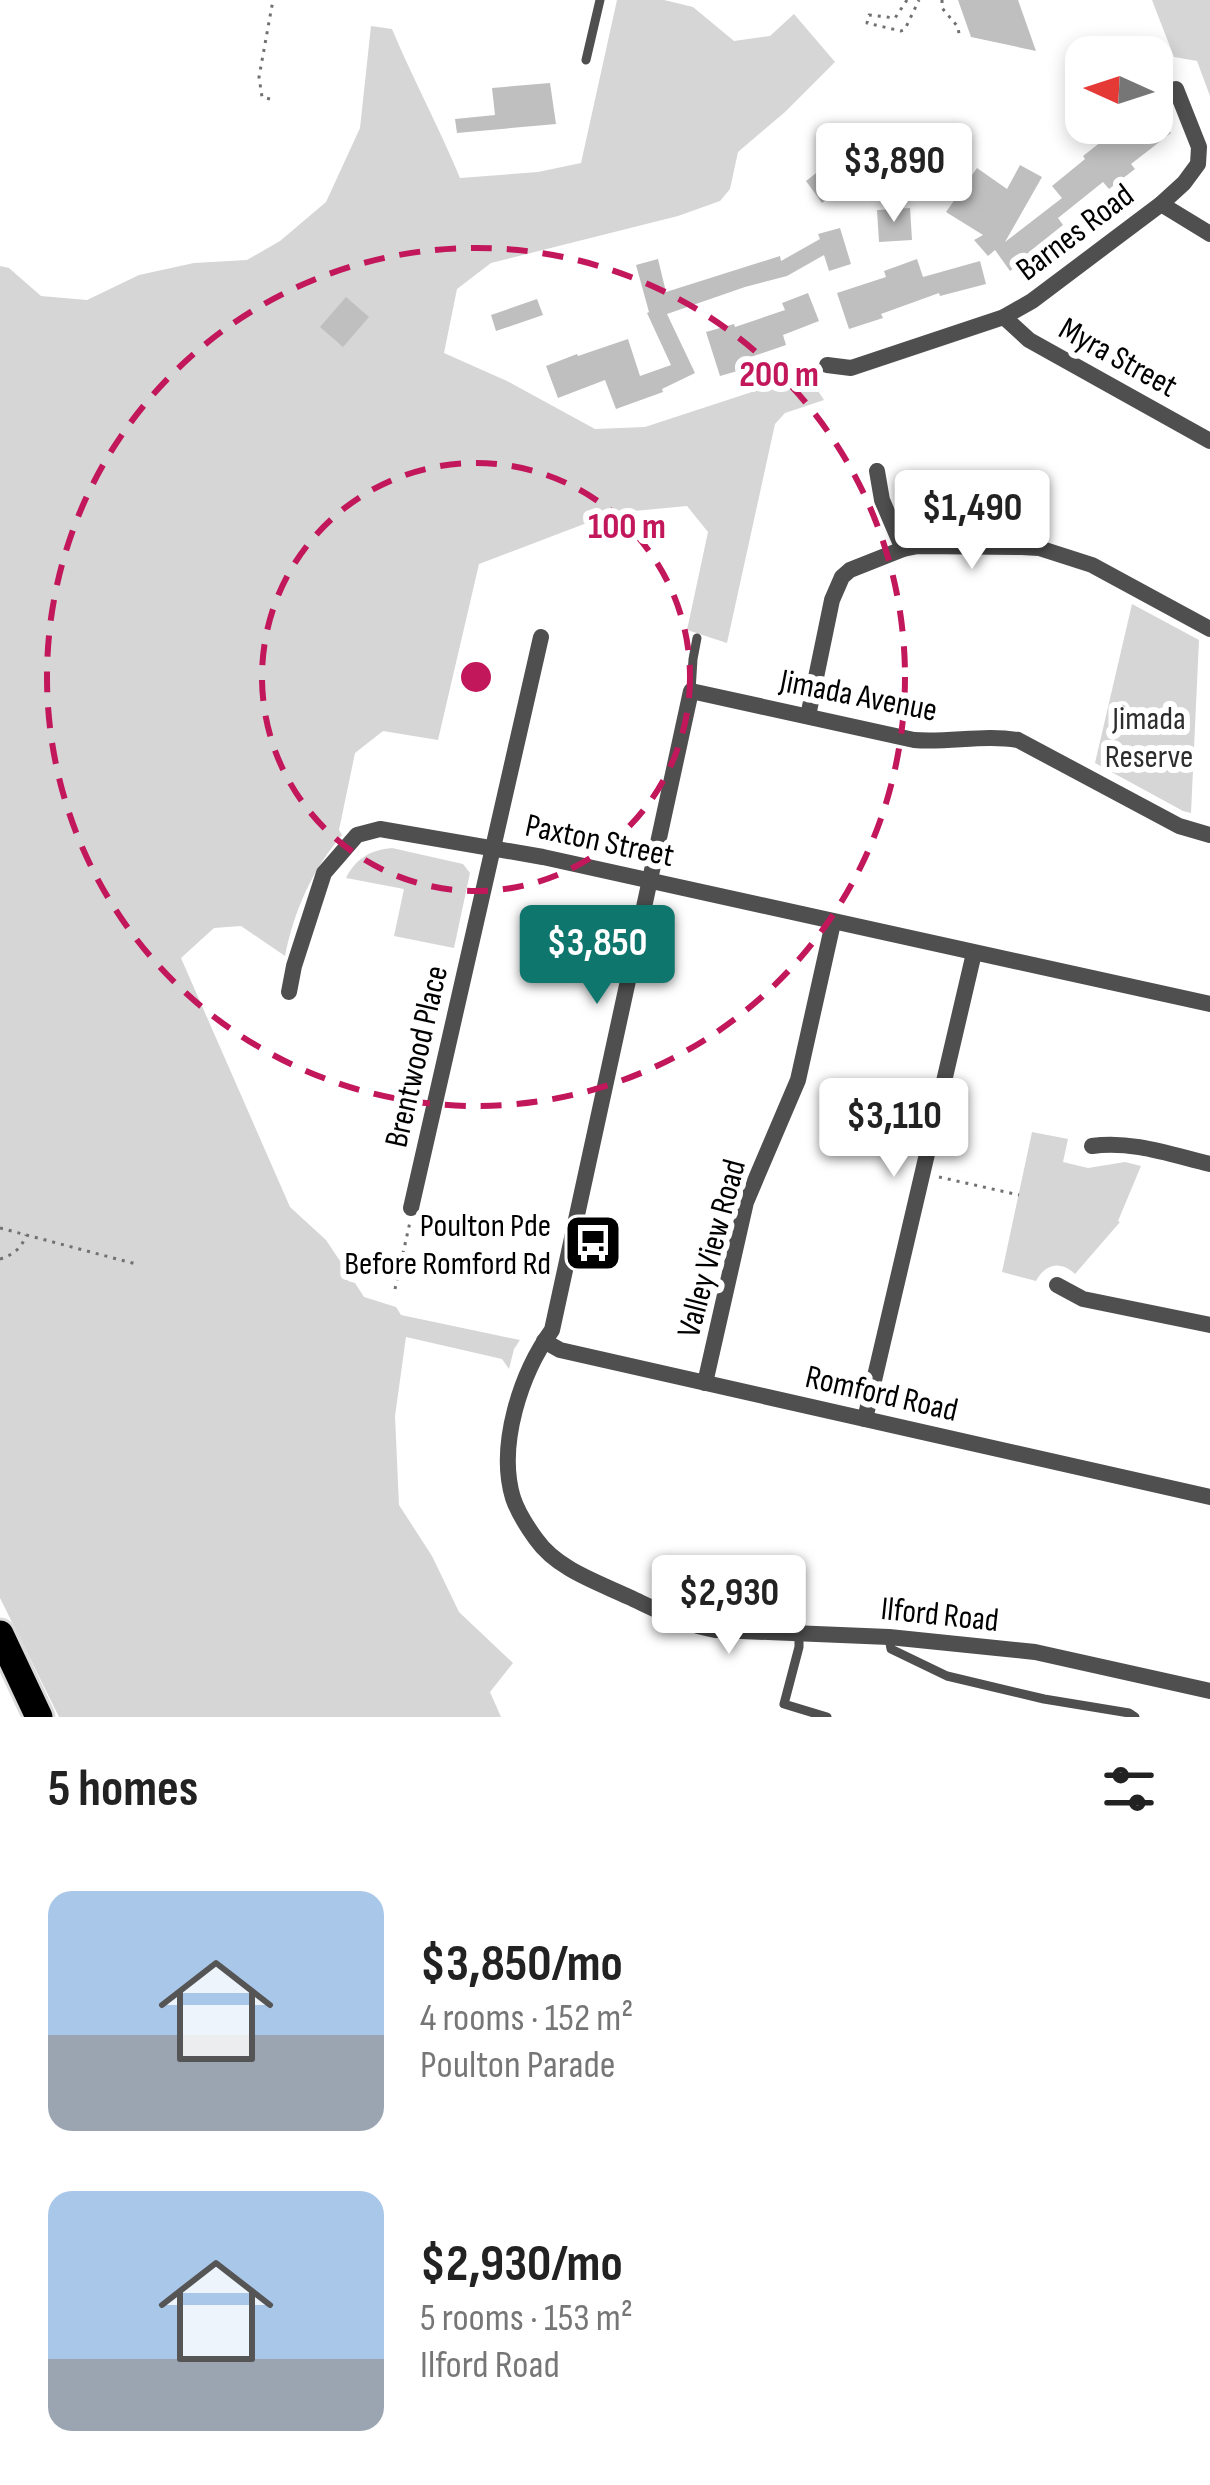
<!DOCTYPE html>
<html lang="en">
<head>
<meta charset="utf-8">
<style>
	body { margin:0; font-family:"Sofia Sans Condensed",sans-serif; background:#f6f6f6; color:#222; height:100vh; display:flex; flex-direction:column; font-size:45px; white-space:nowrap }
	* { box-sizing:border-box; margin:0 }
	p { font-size:39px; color:#767676 }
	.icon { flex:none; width:66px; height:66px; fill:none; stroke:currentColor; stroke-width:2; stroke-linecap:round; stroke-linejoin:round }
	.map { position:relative; height:1717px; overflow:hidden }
	.sheet { display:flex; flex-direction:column; background:#fff; flex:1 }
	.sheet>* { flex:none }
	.needle { width:78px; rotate:273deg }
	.fabs { position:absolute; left:1065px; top:36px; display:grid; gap:24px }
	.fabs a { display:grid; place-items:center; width:108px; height:108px; border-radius:24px; background:#fff; box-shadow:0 6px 18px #0003; font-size:60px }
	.price { position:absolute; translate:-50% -102px; padding:0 27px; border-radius:12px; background:#fff; color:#222; font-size:39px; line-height:78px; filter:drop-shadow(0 3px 6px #0008) }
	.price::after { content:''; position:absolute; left:50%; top:72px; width:36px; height:27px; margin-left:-18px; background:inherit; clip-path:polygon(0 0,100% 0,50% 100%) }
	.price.active { background:#0f766e; color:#fff }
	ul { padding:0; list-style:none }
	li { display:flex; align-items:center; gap:36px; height:300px; padding:0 48px }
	li span { display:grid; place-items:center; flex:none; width:336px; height:240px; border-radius:24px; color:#555 }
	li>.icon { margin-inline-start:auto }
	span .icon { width:144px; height:144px; fill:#fffc; stroke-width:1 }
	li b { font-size:51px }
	h2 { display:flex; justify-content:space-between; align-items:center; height:144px; padding:0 48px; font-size:51px }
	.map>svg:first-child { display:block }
	.green { fill:#d6d6d6 }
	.building { fill:#bfbfbf }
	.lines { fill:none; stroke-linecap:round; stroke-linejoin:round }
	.primary-casing { stroke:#dbdbdb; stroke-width:33 }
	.path { stroke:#717171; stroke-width:3; stroke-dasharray:3 6; stroke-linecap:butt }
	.lane { stroke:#4f4f4f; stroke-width:9 }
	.street { stroke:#4f4f4f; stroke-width:16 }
	.primary { stroke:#000; stroke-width:27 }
	.ring { fill:none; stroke:#c2185b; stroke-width:6; stroke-dasharray:21 15 }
	.labels { text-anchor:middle; stroke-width:12; stroke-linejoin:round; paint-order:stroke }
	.street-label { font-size:33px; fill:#000; stroke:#fff }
	.park-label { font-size:33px; fill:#2d2d2d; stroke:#fff }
	.poi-label { font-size:33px; fill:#000; stroke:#fff; text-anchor:end }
	.centre { fill:#c2185b; stroke:#fff; stroke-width:6 }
	.ring-label { font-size:36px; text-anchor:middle; font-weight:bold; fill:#c2185b; stroke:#fff; stroke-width:12; stroke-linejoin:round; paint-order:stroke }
</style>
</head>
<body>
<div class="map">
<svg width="1210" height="1717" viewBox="0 0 1210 1717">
	<rect width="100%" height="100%" fill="#fff"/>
	<g class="green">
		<path d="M617,0H664L693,7L734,41L770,36L794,14L835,62L785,112L738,152L730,189L720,201L678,216L491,263L457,289L444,353L507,381L595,429L645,427L807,374L824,400L785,413L775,424L727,643L687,630L708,532L687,506L613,513L479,564L438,740L383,731L355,753L339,830L342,835C312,870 294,911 285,956L241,926L214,928L181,958L290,1207L326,1240L342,1264L348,1281L355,1283L364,1297L396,1307L401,1315L520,1340L514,1349L509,1369L502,1359L406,1337L395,1416L399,1505L432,1556L459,1612L513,1663L490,1692L501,1717H59L0,1598V266L9,268L41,296L87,300L139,275L194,263L247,260L280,241L326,202L360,128L371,26L392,29C413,79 439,127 460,178L538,172L581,163Z"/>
		<polygon points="1152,0 1210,0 1210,96 1197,61 1174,57"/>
		<polygon points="1132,604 1199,640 1191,813 1183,811 1095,763"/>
		<path d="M392,848L463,864L470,873L454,948L394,936L404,889L346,878C356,858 371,850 392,848Z"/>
		<path d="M1032,1132L1068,1139L1063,1162L1088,1168L1125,1162L1141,1166L1118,1221L1120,1222L1075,1274C1060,1260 1045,1264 1036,1281L1002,1272Z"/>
	</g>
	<g class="building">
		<polygon points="958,0 1018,0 1036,51 971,37"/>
		<polygon points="550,83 556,124 457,133 455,119 495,115 492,88"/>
		<polygon points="1152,107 1171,133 1131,164 1135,169 1109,189 1103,182 1058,218 1063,225 1029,252 1032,255 1010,271 995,250 988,256 974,240 983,235 946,212 977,168 1007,189 1020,165 1042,177 1005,242 1062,198 1052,186 1085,159 1083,156 1125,123 1152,123"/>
		<polygon points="843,152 860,174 822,203 806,181"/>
		<polygon points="910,208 912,240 879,242 877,210"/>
		<polygon points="840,228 851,264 829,271 824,255 787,276 745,287 667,314 695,373 662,389 663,392 616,409 605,380 558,398 546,366 577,354 578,356 628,339 640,376 671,365 647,313 649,312 636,265 658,259 666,292 780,256 781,261 820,239 818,234"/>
		<polygon points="917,259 923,277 980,261 986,284 940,296 939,293 881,314 883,318 849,329 837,293 886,277 884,271"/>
		<polygon points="808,293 819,321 783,335 786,345 745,359 748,368 720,376 706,332 734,324 735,327 785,310 782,303"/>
		<polygon points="346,297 369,317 343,347 320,327"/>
		<polygon points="537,299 543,315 496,331 491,315"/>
	</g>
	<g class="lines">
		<g class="primary-casing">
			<polyline id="primary" points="0,1634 39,1717"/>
		</g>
		<g class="path">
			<polyline points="907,0 895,18 869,15 867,23 901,31 905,29 919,0"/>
			<polyline points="942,0 942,8 958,27 959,34"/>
			<polyline points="270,99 262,97 259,77 273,0"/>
			<polyline points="939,1177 1019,1195"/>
			<polyline points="0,1228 136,1264"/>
			<path d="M0,1259C13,1255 22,1248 26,1235"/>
			<polyline points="395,1289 410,1222"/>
		</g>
		<g class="lane">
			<polyline points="586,60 600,0"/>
			<polyline points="691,691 693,659 697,638"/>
			<polyline points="799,1634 799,1647 784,1704 827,1717"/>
			<polyline points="889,1637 891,1649 947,1676 1044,1699 1129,1713 1135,1717"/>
		</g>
		<g class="street">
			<polyline points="1161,204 1210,234"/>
			<polyline points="1004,317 1029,340 1210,441"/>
			<polyline points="827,365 851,368 1004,317 1032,301 1161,204 1184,183 1198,164 1199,147 1176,89"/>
			<polyline points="877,471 882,500 903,549"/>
			<polyline points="808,716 832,600 842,577 850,570 903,549 918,546 1022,547 1039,548 1092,565 1210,629"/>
			<path d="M1210,835L1179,826L1018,740C984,734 949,743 914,740L691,691L552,1330C521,1373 497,1445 513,1498C517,1510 528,1528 536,1539C557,1569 597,1582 629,1597C657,1610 685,1625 716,1630L889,1637L1035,1652L1210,1691"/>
			<polyline points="289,992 294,966 324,873 357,835 380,829 543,857 1210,1004"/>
			<path d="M1092,1146C1131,1140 1172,1155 1210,1164"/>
			<polyline points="411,1208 541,637"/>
			<polyline points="1057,1285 1083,1299 1210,1325"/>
			<polyline points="544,1341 560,1350 1210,1497"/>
			<polyline points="705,1383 746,1202 798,1080 833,923"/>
			<polyline points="865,1419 974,953"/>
		</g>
		<use href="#primary" class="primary"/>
	</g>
	<g class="ring">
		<circle cx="476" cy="677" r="214"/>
		<circle cx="476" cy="677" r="429"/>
	</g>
	<defs>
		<g id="bus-square" transform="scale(3)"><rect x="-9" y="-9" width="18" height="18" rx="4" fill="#000" stroke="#fff"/><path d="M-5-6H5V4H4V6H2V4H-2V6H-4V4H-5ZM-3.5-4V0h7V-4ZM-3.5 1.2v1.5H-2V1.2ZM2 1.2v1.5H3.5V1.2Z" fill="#fff"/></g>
	</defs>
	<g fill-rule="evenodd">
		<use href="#bus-square" x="593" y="1243"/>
	</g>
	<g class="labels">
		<g class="street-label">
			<text transform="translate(1074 231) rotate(-37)" y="12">Barnes Road</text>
			<text transform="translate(1119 356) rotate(29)" y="12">Myra Street</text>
			<text transform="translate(859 694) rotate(11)" y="12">Jimada Avenue</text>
			<text transform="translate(600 839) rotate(12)" y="12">Paxton Street</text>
			<text transform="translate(415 1056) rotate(-77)" y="12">Brentwood Place</text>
			<text transform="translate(710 1248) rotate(-75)" y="12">Valley View Road</text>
			<text transform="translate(882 1392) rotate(13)" y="12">Romford Road</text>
			<text transform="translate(940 1613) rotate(6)" y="12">Ilford Road</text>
		</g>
		<g class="park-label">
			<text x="1149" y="729">Jimada<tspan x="1149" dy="38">Reserve</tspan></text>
		</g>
		<g class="poi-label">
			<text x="551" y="1236">Poulton Pde<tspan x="551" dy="38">Before Romford Rd</tspan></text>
		</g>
	</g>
	<circle cx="476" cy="677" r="18" class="centre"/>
	<g class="ring-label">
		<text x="779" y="386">200 m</text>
		<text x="627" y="538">100 m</text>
	</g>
</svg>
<div class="fabs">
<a><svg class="needle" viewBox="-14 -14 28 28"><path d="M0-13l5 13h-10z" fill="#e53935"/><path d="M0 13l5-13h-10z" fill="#767676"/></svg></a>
</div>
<b class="price" style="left:894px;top:225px">$3,890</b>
<b class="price" style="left:972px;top:572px">$1,490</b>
<b class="price active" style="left:597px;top:1007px">$3,850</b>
<b class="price" style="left:894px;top:1180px">$3,110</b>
<b class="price" style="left:729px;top:1657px">$2,930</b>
</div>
<section class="sheet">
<h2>5 homes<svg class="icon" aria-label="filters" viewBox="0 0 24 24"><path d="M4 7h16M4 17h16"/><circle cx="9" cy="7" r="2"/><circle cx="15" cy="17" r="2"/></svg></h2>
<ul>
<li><span style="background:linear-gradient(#a9c7e8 60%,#9aa5b1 0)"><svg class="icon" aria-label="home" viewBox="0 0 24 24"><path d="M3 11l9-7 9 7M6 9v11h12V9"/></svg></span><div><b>$3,850/mo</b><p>4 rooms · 152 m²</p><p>Poulton Parade</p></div></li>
<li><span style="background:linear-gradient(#a9c7e8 70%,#9aa5b1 0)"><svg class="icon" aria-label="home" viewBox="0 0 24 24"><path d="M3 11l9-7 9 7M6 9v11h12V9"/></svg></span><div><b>$2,930/mo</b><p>5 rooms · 153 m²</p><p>Ilford Road</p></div></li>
</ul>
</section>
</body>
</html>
